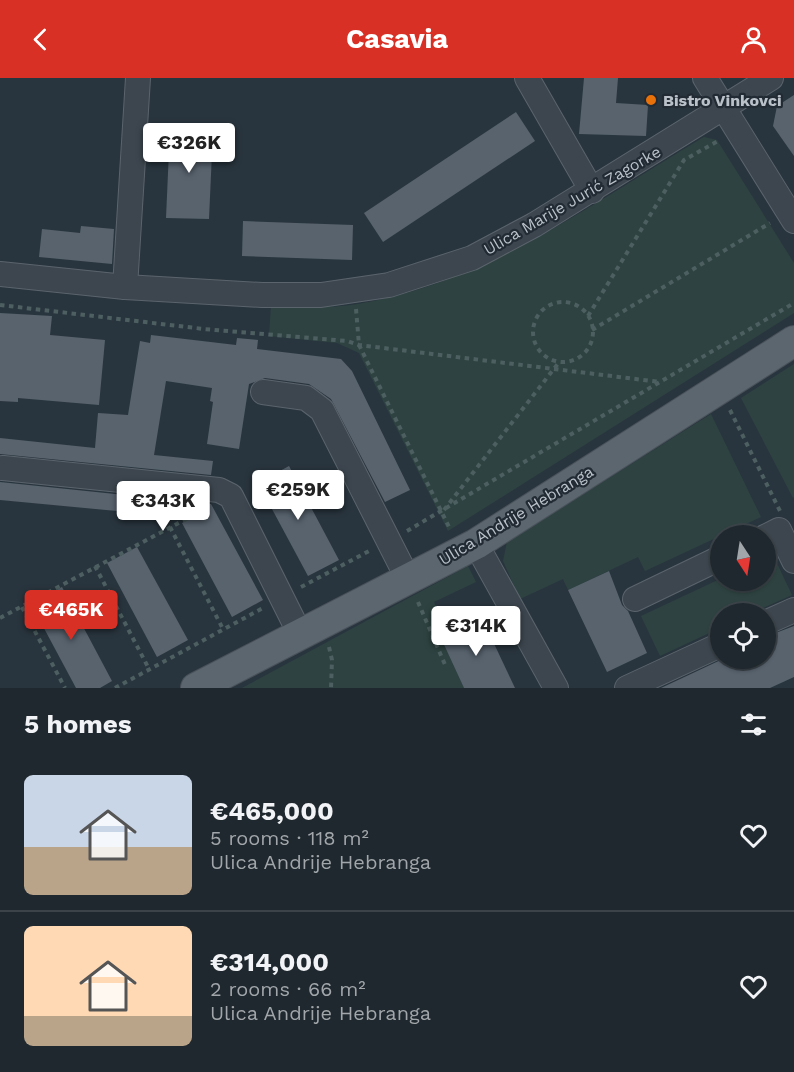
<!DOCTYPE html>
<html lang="en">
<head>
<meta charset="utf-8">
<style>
	body { margin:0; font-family:"Work Sans",sans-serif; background:#273036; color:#f1f3f6; height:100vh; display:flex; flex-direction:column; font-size:22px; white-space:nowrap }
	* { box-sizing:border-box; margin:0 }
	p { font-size:20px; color:#a1a6aa }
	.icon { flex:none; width:33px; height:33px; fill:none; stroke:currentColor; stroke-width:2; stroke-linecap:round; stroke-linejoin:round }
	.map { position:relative; height:610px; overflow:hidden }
	.drawer { display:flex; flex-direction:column; background:#1f282e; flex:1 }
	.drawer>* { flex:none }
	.needle { width:39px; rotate:168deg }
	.buttons { position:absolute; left:710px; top:447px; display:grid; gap:12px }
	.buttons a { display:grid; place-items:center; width:66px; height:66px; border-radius:50%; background:#1f282e; box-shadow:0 2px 4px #0004,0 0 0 2px #3c444a; font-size:30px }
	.price { position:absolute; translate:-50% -51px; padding:0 14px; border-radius:6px; background:#fff; color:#222; font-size:20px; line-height:39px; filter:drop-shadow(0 2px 3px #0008) }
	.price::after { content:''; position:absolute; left:50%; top:36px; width:18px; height:14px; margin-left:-9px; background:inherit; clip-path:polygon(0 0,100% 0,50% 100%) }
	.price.on { background:#d93025; color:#fff }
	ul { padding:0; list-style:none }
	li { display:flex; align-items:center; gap:18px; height:150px; padding:0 24px }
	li+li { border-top:2px solid #3c444a }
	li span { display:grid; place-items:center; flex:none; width:168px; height:120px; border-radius:9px; color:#555 }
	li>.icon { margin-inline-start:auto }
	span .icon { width:72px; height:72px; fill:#fffc; stroke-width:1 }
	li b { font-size:26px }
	h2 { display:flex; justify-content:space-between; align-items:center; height:72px; padding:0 24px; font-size:26px }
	header { display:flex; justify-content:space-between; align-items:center; height:78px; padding:0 24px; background:#d93025; color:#fff; font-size:27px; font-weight:700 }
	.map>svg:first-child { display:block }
	.green { fill:#2e4341 }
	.building { fill:#58636e }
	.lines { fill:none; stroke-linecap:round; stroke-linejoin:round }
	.minor-casing { stroke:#5b646c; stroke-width:26 }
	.major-casing { stroke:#4a525b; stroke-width:32 }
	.path { stroke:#4d5f60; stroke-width:4; stroke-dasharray:4.5 4.5; stroke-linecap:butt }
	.minor { stroke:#3d464f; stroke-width:24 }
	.major { stroke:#5b666e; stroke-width:30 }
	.food-dot { fill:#e8710a; stroke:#222b34; stroke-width:2 }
	.labels { text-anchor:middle; stroke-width:4.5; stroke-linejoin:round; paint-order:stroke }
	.poi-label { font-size:16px; font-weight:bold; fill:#bac1c9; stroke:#222b34; text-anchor:start }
	.street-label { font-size:16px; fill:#bac1c9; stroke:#222b34 }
</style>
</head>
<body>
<header><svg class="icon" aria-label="back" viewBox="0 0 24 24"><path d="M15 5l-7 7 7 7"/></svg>Casavia<svg class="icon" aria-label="person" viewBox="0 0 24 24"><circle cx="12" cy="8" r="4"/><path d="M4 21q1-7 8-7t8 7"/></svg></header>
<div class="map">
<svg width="794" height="610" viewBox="0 0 794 610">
	<rect width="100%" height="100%" fill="#29353e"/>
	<g class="green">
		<path d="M704,59L717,62L794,185V235L448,453L359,275L337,265L269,258L271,228C300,229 329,231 358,226C486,205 594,124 704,59Z"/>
		<polygon points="794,286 794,419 793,420 741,320"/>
		<polygon points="711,336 761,439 645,493 638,479 568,512 563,501 520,521 503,483 507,464"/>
		<polygon points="773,477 792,517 752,535 720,536 720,550 660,578 641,538 720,501 765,502 765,480"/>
		<polygon points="468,488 476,504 434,524 441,539 453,534 459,548 440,558 464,610 242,610"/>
	</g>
	<g class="building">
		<polygon points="584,0 618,0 616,25 648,27 646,58 579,56"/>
		<polygon points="794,17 794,78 773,48 777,28"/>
		<polygon points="516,34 535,63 383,164 364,135"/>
		<polygon points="170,50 213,52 209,141 166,140"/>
		<polygon points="243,143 353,147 352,182 242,178"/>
		<polygon points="81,148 114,151 112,186 39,179 42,151 80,155"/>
		<polygon points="0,235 52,238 50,257 105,262 99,327 18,320 18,324 0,323"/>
		<polygon points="151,257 236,267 237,260 258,262 257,271 341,281 352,293 410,412 385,424 331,321 309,306 265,300 249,306 239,371 207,366 213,324 210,323 212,310 166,303 154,377 213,383 211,397 0,376 0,360 95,370 98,335 128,337 140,263 150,265"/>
		<polygon points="289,388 339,482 308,498 258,405"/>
		<polygon points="0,404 211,426 263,522 232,539 182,445 191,440 0,422"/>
		<polygon points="137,469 188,562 157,579 107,485"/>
		<polygon points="609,493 622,527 628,533 647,575 607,594 568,512"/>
		<polygon points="62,509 112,603 100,610 76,610 31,526"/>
		<polygon points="481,538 515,610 464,610 440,558"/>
		<polygon points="794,548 794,599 770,610 661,610 725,580 765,580 765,559"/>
	</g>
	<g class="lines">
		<g class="minor-casing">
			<g id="minor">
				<polyline points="527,0 592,113"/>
				<polyline points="705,0 794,143"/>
				<polyline points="0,196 125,209 262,217 321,217 389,207 472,180 534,147 771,0"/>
				<polyline points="125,209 138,0"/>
				<polyline points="263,314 306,320 322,332 408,501"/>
				<polyline points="3,390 219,412 231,418 300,556"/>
				<polyline points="765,459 779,452 794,483"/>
				<polyline points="476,466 556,610"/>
				<polyline points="635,521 720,480"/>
				<polyline points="765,545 794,532"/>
				<polyline points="627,610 720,567"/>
			</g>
		</g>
		<g class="major-casing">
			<polyline id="major" points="196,610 476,466 794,263"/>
		</g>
		<g class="path">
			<circle cx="563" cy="254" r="30"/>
			<polyline points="0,227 204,251 347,263 359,267 660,304"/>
			<polyline points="356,231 359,267 450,451"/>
			<polyline points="588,238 684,82 718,63"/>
			<polyline points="592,252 770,145"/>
			<polyline points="730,332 780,433"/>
			<polyline points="444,432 560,283"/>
			<polyline points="170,449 223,551"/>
			<polyline points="407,453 794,225"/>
			<polyline points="95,488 149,591"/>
			<polyline points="301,509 371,472"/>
			<polyline points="418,524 446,589"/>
			<polyline points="22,529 65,610"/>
			<polyline points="0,540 203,432"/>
			<polyline points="329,569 332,582 331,610"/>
			<polyline points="115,610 263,530"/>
		</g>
		<use href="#minor" class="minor"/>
		<use href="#major" class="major"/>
	</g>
	<circle class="food-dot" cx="651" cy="22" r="6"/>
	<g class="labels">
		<g class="poi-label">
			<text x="663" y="28">Bistro Vinkovci</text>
		</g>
		<g class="street-label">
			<text transform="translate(572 122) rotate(-30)" y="6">Ulica Marije Jurić Zagorke</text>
			<text transform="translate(516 437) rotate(-31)" y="6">Ulica Andrije Hebranga</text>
		</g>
	</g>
</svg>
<div class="buttons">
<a><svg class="needle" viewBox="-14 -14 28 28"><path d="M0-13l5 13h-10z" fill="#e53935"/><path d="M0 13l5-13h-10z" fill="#a1a6aa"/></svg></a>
<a><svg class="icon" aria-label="locate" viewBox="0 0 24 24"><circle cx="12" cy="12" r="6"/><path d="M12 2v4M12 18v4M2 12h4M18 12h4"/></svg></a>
</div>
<b class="price" style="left:189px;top:96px">€326K</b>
<b class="price" style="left:298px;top:443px">€259K</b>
<b class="price" style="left:163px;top:454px">€343K</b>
<b class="price on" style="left:71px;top:563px">€465K</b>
<b class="price" style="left:476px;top:579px">€314K</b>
</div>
<section class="drawer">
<h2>5 homes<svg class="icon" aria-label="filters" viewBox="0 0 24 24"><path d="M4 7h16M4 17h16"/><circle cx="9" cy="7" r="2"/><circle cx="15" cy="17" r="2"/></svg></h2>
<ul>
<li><span style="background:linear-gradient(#c9d6e8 60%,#b9a48a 0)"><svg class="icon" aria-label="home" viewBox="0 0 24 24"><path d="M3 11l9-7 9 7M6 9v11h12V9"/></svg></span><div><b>€465,000</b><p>5 rooms · 118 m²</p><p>Ulica Andrije Hebranga</p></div><svg class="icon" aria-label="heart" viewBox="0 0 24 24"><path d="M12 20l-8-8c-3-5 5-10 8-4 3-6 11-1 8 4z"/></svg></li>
<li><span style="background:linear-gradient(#ffd9b3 75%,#b9a48a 0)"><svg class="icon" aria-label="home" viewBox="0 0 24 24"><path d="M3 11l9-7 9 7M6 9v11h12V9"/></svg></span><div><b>€314,000</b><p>2 rooms · 66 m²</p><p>Ulica Andrije Hebranga</p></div><svg class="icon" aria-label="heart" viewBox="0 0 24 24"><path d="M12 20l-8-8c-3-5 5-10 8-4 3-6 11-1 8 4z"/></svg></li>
</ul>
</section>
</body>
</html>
